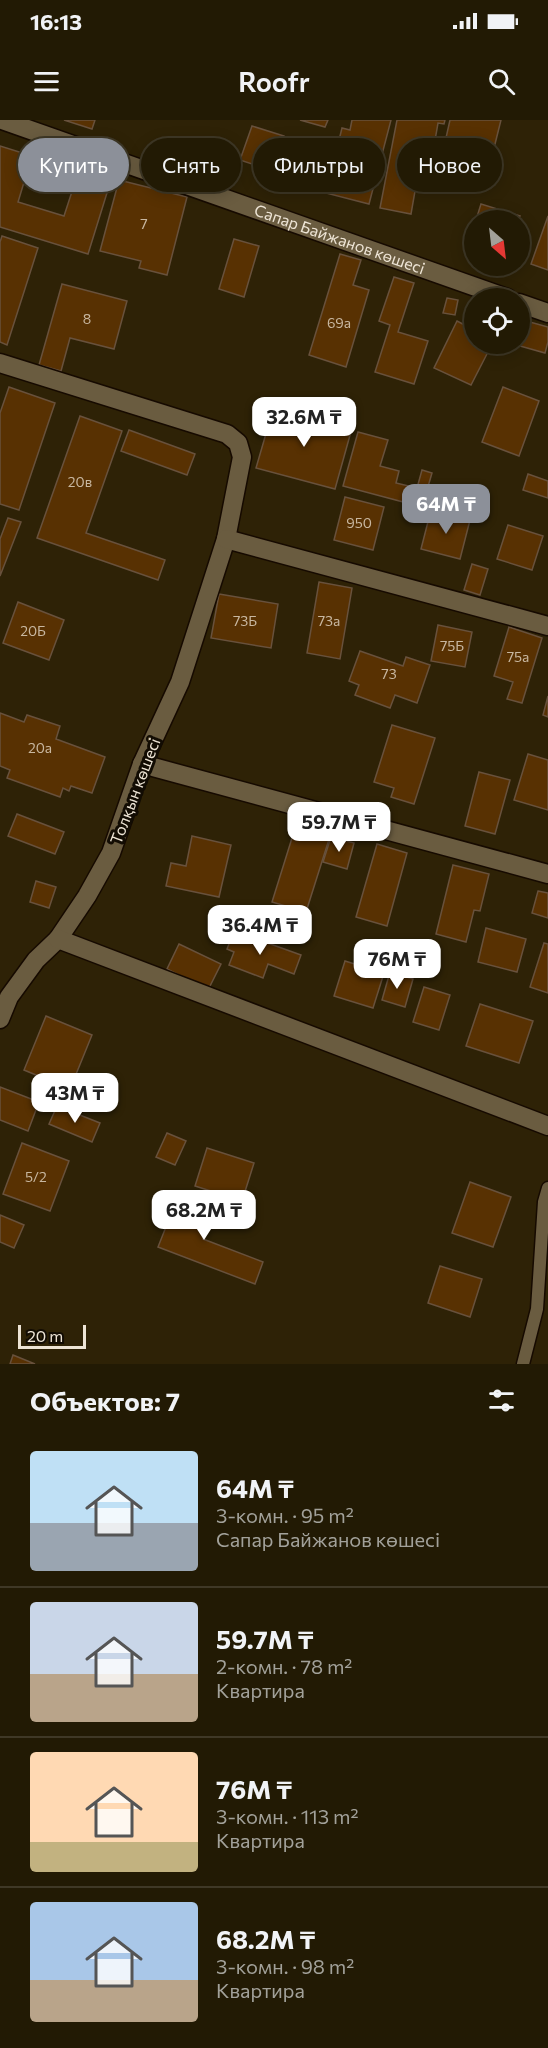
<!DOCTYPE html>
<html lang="ru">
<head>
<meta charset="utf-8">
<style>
	body { margin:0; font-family:Commissioner,sans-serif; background:#2a230e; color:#f1f3f6; height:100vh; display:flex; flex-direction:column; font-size:22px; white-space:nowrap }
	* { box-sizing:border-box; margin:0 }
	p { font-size:20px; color:#a2a19a }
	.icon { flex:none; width:33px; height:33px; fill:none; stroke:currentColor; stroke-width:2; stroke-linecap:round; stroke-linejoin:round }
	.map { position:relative; height:1244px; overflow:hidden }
	.sheet { display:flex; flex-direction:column; background:#221a04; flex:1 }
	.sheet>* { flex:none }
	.hud { position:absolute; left:18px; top:18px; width:513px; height:54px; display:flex; gap:12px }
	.needle { width:39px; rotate:152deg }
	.buttons { position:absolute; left:464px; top:90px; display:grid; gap:12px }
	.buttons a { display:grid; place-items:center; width:66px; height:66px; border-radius:50%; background:#221a04; box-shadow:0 3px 15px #0003,0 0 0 2px #3f3826; font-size:30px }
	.scale { position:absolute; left:18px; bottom:15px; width:68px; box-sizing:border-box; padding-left:6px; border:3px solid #ede4d5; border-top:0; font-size:16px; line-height:21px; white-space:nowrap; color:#ede4d5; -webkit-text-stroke:4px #120c03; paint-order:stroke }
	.price { position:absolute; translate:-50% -51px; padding:0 14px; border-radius:12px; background:#fff; color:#222; font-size:20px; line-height:39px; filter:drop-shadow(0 2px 3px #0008) }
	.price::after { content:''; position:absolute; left:50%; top:36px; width:18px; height:14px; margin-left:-9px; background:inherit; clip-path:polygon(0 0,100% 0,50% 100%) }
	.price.current { background:#8c9099; color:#fff }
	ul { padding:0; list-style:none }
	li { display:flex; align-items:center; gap:18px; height:150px; padding:0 30px }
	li+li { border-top:2px solid #3f3826 }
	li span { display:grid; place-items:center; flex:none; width:168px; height:120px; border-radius:6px; color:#555 }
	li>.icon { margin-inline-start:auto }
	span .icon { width:72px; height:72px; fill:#fffc; stroke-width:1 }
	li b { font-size:26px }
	h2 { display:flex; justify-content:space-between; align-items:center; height:72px; padding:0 30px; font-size:26px }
	.tag { padding:0 21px; border-radius:27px; background:#221a04; box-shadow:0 3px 15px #0003,0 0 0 2px #3f3826; font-size:21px; line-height:54px }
	.tag.current { background:#8c9099; color:#fff }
	.status { display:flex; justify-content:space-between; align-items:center; height:42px; padding:0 30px; background:#221a04; direction:ltr }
	.status svg { height:16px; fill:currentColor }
	header { display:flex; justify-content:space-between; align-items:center; height:78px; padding:0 30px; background:#221a04; font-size:27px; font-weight:600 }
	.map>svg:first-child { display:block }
	.building { fill:#583102; stroke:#68513c; stroke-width:1.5 }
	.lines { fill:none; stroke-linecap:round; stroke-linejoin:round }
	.lane-casing { stroke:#160a00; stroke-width:15 }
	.street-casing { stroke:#160a00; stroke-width:21 }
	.lane { stroke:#6a5c40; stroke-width:12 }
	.street { stroke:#6a5c40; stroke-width:18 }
	.labels { text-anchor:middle; stroke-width:6; stroke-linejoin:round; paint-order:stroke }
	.number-label { font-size:14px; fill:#c8b7a0 }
	.street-label { font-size:16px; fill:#ede4d5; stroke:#120c03 }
</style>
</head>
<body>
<div class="status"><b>16:13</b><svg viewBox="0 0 49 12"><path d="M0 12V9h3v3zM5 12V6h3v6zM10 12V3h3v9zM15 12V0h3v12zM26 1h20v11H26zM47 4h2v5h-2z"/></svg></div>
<header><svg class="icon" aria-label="menu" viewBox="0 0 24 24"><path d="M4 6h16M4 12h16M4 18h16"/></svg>Roofr<svg class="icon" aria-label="search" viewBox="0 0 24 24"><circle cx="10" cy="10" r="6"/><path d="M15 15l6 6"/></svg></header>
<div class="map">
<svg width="548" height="1244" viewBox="0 0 548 1244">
	<rect width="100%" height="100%" fill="#2e2206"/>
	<g class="building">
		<polygon points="64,0 95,0 92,9"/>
		<polygon points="300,0 328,0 325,7"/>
		<polygon points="352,0 391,0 369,84 326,73 342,8 350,10"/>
		<polygon points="397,0 445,0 444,4 438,3 430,49 419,48 411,94 380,88"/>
		<polygon points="450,0 501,0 494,28 462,21 457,44 441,40"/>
		<polygon points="252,6 284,16 273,51 240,40"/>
		<polygon points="0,26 32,36 18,82 64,96 79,50 111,60 88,134 0,107"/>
		<polygon points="119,60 187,77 167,155 139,148 141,141 100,131"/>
		<polygon points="481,84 520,96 518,100 476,100"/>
		<polygon points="548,96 548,150 531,144"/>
		<polygon points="474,105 474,126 468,124"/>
		<polygon points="2,116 38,128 7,225 0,222 0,122"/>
		<polygon points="234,119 259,126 244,177 219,169"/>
		<polygon points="340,134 361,140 353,165 369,170 346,247 309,235"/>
		<polygon points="394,157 414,163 398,212 428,221 414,264 375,252 390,205 379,201"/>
		<polygon points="62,164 127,181 114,229 70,218 61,251 39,245"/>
		<polygon points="447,178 458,180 455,195 443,193"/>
		<polygon points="519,199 548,207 548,222 545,233 513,224 519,224"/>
		<polygon points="457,201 474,210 474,224 489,230 471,265 434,248"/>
		<polygon points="9,267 55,283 19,390 0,384 0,293"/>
		<polygon points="503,267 539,281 519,336 482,322"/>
		<polygon points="274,286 352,308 335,369 256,348"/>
		<polygon points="80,296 122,311 86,413 165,440 158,460 37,418"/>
		<polygon points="129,310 195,334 187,355 121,331"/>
		<polygon points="358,312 388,320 380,346 399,351 396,363 417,368 422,350 432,353 422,387 343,366"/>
		<polygon points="528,354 548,361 548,378 523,370"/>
		<polygon points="345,377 384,387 373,430 334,420"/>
		<polygon points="431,390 470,400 460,439 421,429"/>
		<polygon points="8,398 21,402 0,456 0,419"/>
		<polygon points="508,405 543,416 532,450 497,439"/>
		<polygon points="472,444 488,449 480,475 464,470"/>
		<polygon points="319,462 352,468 340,539 307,533"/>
		<polygon points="219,474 278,484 271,528 211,518"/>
		<polygon points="18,482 64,500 49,540 3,523"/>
		<polygon points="438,505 472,512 465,547 431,541"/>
		<polygon points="509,507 542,518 522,583 507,579 513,562 494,556"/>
		<polygon points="360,531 403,546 406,537 430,545 417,583 395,575 390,588 355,575 359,565 349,561"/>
		<polygon points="548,576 548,597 543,595"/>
		<polygon points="0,593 24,602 27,595 60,606 56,619 105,637 92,673 71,666 69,671 63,668 60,677 7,658 10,650 0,646"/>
		<polygon points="392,605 435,618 414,684 391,677 394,668 374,662"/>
		<polygon points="528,634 548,640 548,690 514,680"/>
		<polygon points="479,652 510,660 495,714 465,706"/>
		<polygon points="17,694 64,712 55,734 8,716"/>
		<polygon points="297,702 331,713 306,792 272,782"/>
		<polygon points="192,716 231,725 219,777 166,766 171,743 186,746"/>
		<polygon points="331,717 354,723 347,749 323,742"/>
		<polygon points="377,724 407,733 387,806 356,797"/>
		<polygon points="453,745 489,754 480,791 474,790 466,822 436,814"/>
		<polygon points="36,761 56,767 49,788 30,782"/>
		<polygon points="538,771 548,773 548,798 532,793"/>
		<polygon points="486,808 526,819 517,852 478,842"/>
		<polygon points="234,811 301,835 294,854 268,844 263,858 229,845 234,832 227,829"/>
		<polygon points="544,823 548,824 548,873 530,867"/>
		<polygon points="179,824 221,844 208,870 167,849"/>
		<polygon points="345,841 384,853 373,888 334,876"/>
		<polygon points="390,852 413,859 405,887 382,880"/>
		<polygon points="424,867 450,875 439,910 413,902"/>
		<polygon points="480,884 533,901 519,943 466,926"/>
		<polygon points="46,896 92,915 70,969 24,950"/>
		<polygon points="0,967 39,982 28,1011 0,1000"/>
		<polygon points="57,986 100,1003 92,1022 49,1004"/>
		<polygon points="167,1013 186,1021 175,1045 156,1037"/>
		<polygon points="22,1023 69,1041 50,1091 3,1074"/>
		<polygon points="207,1028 254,1043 242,1081 195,1066"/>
		<polygon points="470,1062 511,1077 493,1127 452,1113"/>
		<polygon points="179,1074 215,1088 203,1119 263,1142 255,1164 158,1127"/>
		<polygon points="0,1095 24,1105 14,1128 0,1122"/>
		<polygon points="440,1146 482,1159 470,1197 428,1183"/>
		<polygon points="13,1235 35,1244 10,1244"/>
	</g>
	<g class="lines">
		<g class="lane-casing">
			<polyline id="lane" points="523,1244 537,1189 544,1082 548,1068"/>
		</g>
		<g class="street-casing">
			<g id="street">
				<path id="s1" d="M2,0L507,178"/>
				<polyline points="519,183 548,193"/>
				<polyline points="0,243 227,314 238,323 242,337 226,419 180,562 142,644 111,733 87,776 58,819 36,840 9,877 0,899"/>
				<polyline points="226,419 548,506"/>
				<polyline points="142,644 548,754"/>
				<polyline points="58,819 548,1006"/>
			</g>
		</g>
		<use href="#lane" class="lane"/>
		<use href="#street" class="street"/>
	</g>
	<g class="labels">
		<g class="number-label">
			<text x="144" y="109">7</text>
			<text x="87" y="204">8</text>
			<text x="339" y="208">69а</text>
			<text x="80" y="367">20в</text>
			<text x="359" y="408">950</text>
			<text x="245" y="506">73Б</text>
			<text x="329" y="506">73а</text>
			<text x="33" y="516">20Б</text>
			<text x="452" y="531">75Б</text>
			<text x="518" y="542">75а</text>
			<text x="389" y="559">73</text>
			<text x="40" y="633">20а</text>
			<text x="36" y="1062">5/2</text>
		</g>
		<g class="street-label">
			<text dy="6" stroke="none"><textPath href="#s1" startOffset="358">Сапар Байжанов көшесі</textPath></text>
			<text transform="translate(135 671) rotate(-69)" y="6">Толқын көшесі</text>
		</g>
	</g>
</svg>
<div class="buttons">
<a><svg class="needle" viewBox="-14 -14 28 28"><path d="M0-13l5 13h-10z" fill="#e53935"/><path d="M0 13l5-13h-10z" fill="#a2a19a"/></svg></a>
<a><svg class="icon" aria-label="locate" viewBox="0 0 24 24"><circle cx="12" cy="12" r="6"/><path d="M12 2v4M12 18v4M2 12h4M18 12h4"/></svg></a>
</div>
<div class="scale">20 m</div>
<b class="price" style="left:304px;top:328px">32.6M ₸</b>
<b class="price current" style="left:446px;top:415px">64M ₸</b>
<b class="price" style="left:339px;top:733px">59.7M ₸</b>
<b class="price" style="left:260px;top:836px">36.4M ₸</b>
<b class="price" style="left:397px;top:870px">76M ₸</b>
<b class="price" style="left:75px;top:1004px">43M ₸</b>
<b class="price" style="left:204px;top:1121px">68.2M ₸</b>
<div class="hud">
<a class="tag current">Купить</a>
<a class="tag">Снять</a>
<a class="tag">Фильтры</a>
<a class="tag">Новое</a>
</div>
</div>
<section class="sheet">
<h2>Объектов: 7<svg class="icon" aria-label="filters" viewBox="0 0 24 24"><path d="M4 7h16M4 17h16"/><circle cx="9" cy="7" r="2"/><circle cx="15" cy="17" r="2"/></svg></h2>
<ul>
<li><span style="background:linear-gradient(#bfe0f5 60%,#9aa5b1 0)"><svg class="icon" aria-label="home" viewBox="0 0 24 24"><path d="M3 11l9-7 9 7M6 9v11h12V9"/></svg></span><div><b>64M ₸</b><p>3-комн. · 95 m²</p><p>Сапар Байжанов көшесі</p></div></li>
<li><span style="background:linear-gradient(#c9d6e8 60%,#b9a48a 0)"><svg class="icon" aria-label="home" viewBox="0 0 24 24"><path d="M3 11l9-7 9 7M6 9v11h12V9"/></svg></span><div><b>59.7M ₸</b><p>2-комн. · 78 m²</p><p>Квартира</p></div></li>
<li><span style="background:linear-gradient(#ffd9b3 75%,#c2b280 0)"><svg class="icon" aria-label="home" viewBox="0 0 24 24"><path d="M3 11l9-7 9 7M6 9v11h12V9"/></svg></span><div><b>76M ₸</b><p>3-комн. · 113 m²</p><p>Квартира</p></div></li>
<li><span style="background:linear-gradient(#a9c7e8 65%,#b9a48a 0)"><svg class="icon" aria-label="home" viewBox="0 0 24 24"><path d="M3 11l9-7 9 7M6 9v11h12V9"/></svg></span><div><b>68.2M ₸</b><p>3-комн. · 98 m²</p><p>Квартира</p></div></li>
</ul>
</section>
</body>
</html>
